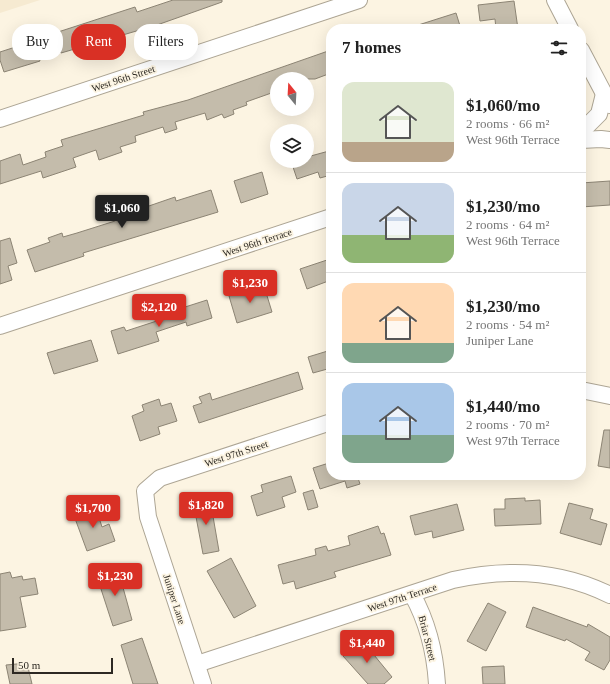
<!DOCTYPE html>
<html lang="en">
<head>
<meta charset="utf-8">
<style>
	body { margin:0; font-family:Georgia,serif; background:#f6f6f6; color:#222; height:100vh; display:flex; flex-direction:column; font-size:15px; white-space:nowrap }
	* { box-sizing:border-box; margin:0 }
	p { font-size:13px; color:#767676 }
	.icon { flex:none; width:22px; height:22px; fill:none; stroke:currentColor; stroke-width:2; stroke-linecap:round; stroke-linejoin:round }
	.map { position:relative; flex:1; overflow:hidden }
	.drawer { position:absolute; left:326px; top:24px; width:260px; height:456px; display:flex; flex-direction:column; background:#fff; border-radius:16px; box-shadow:0 4px 16px #0002 }
	.drawer>* { flex:none }
	.banner { position:absolute; left:12px; top:24px; width:254px; height:36px; display:flex; gap:8px }
	.needle { width:26px; rotate:342deg }
	.controls { position:absolute; left:270px; top:72px; display:grid; gap:8px }
	.controls a { display:grid; place-items:center; width:44px; height:44px; border-radius:50%; background:#fff; box-shadow:0 4px 16px #0002; font-size:20px }
	.scale { position:absolute; left:12px; bottom:10px; width:101px; box-sizing:border-box; padding-left:4px; border:2px solid #2d2923; border-top:0; font-size:11px; line-height:14px; white-space:nowrap; color:#2d2923; -webkit-text-stroke:3px #fcf4e2; paint-order:stroke }
	.price { position:absolute; translate:-50% -34px; padding:0 9px; border-radius:4px; background:#d93025; color:#fff; font-size:13px; line-height:26px; filter:drop-shadow(0 1px 2px #0008) }
	.price::after { content:''; position:absolute; left:50%; top:24px; width:12px; height:9px; margin-left:-6px; background:inherit; clip-path:polygon(0 0,100% 0,50% 100%) }
	.price.current { background:#222; color:#fff }
	ul { padding:0; list-style:none }
	li { display:flex; align-items:center; gap:12px; height:100px; padding:0 16px }
	li+li { border-top:1px solid #e0e0e0 }
	li span { display:grid; place-items:center; flex:none; width:112px; height:80px; border-radius:12px; color:#555 }
	li>.icon { margin-inline-start:auto }
	span .icon { width:48px; height:48px; fill:#fffc; stroke-width:1 }
	li b { font-size:17px }
	h2 { display:flex; justify-content:space-between; align-items:center; height:48px; padding:0 16px; font-size:17px }
	.chip { padding:0 14px; border-radius:16px; background:#fff; box-shadow:0 4px 16px #0002; font-size:14px; line-height:36px }
	.chip.current { background:#d93025; color:#fff }
	.map>svg:first-child { display:block }
	.built { fill:#f6ead1 }
	.building { fill:#c4bcab; stroke:#8c8474 }
	.lines { fill:none; stroke-linecap:round; stroke-linejoin:round }
	.street-casing { stroke:#ada594; stroke-width:18 }
	.street { stroke:#fff; stroke-width:16 }
	.labels { text-anchor:middle; stroke-width:3.5; stroke-linejoin:round; paint-order:stroke }
	.street-label { font-size:10px; fill:#2d2923; stroke:#fcf4e2 }
</style>
</head>
<body>
<div class="map">
<svg width="610" height="684" viewBox="0 0 610 684">
	<rect width="100%" height="100%" fill="#fcf4e2"/>
	<polygon class="built" points="0,0 40,0 0,13"/>
	<g class="building">
		<polygon points="173,0 222,0 222,2 157,25 61,53 55,33 135,7 137,12"/>
		<polygon points="514,1 518,29 496,29 495,19 480,21 478,5"/>
		<polygon points="456,13 461,29 413,29 412,27"/>
		<polygon points="34,41 40,61 4,72 0,60 0,52"/>
		<polygon points="331,50 331,73 315,79 277,79 277,91 246,102 247,105 233,110 234,114 224,118 222,114 207,120 205,113 175,122 177,129 165,133 163,127 135,136 136,142 120,147 122,152 99,160 96,150 73,158 76,167 43,178 41,171 0,184 0,161 20,154 23,165 46,157 45,152 63,146 61,140 144,115 143,112 188,100"/>
		<polygon points="329,151 331,175 320,178 318,172 297,179 291,161 307,161 307,157"/>
		<polygon points="262,172 268,194 241,203 234,181"/>
		<polygon points="610,181 610,205 581,207 581,183"/>
		<polygon points="211,190 218,212 83,253 84,256 35,272 27,250 50,242 48,238 62,233 63,237 77,233 115,221 114,218 175,197 176,201"/>
		<polygon points="10,238 17,263 8,266 12,280 0,284 0,241"/>
		<polygon points="327,260 331,271 331,280 307,289 300,269"/>
		<polygon points="264,286 272,312 237,323 229,296"/>
		<polygon points="207,300 212,318 187,326 186,322 156,332 159,341 118,354 111,331 124,327 126,331 166,318 183,312 182,308"/>
		<polygon points="91,340 98,361 54,374 47,353"/>
		<polygon points="331,350 331,368 313,373 308,357"/>
		<polygon points="298,372 303,389 199,423 193,406 202,403 199,397 210,393 212,400"/>
		<polygon points="159,399 161,406 171,403 177,421 158,427 160,434 140,441 132,416 144,411 142,405"/>
		<polygon points="604,430 610,430 610,468 598,466"/>
		<polygon points="329,463 331,475 357,475 360,484 347,488 345,481 320,489 313,468"/>
		<polygon points="291,476 296,492 282,497 285,507 257,516 251,496 263,492 261,485"/>
		<polygon points="313,490 318,507 308,510 303,493"/>
		<polygon points="525,498 525,501 540,500 541,524 495,526 494,509 505,509 505,499"/>
		<polygon points="210,499 219,551 203,554 193,501"/>
		<polygon points="569,503 593,509 590,519 607,524 601,545 560,533"/>
		<polygon points="457,504 464,530 433,538 432,531 415,535 410,516"/>
		<polygon points="95,505 102,527 109,524 115,541 87,551 73,513"/>
		<polygon points="378,526 381,534 384,533 391,555 334,572 336,577 296,589 294,581 283,584 278,565 316,555 315,549 326,546 328,551 350,545 348,536"/>
		<polygon points="231,558 256,606 234,618 207,571"/>
		<polygon points="117,566 132,620 113,626 100,586 105,585 101,572"/>
		<polygon points="10,572 12,578 22,576 23,580 35,578 38,594 20,597 26,627 0,631 0,574"/>
		<polygon points="488,603 506,612 486,651 467,641"/>
		<polygon points="533,607 587,627 588,624 610,637 610,660 604,670 585,660 590,652 566,639 565,641 526,627"/>
		<polygon points="142,638 158,684 133,684 121,645"/>
		<polygon points="361,639 392,677 384,684 368,684 343,656"/>
		<polygon points="27,663 32,684 10,684 6,665"/>
		<polygon points="504,666 505,684 483,684 482,667"/>
	</g>
	<g class="lines">
		<g class="street-casing">
			<g id="street">
				<polyline points="555,0 570,29"/>
				<polyline points="581,50 610,105"/>
				<polyline points="0,119 359,0"/>
				<polyline points="581,132 599,114 604,94"/>
				<polyline points="581,140 601,139 610,140"/>
				<polyline points="0,326 331,217"/>
				<polyline points="581,390 610,396"/>
				<path d="M412,594C427,621 435,652 437,684"/>
				<path d="M197,664L453,580C507,568 560,570 610,595"/>
				<polyline points="203,684 148,517 145,491 160,478 331,422"/>
			</g>
		</g>
		<use href="#street" class="street"/>
	</g>
	<g class="labels">
		<g class="street-label">
			<text transform="translate(123 78) rotate(-18)" y="4">West 96th Street</text>
			<text transform="translate(257 242) rotate(-18)" y="4">West 96th Terrace</text>
			<text transform="translate(236 453) rotate(-18)" y="4">West 97th Street</text>
			<text transform="translate(402 597) rotate(-18)" y="4">West 97th Terrace</text>
			<text transform="translate(175 599) rotate(72)" y="4">Juniper Lane</text>
			<text transform="translate(428 638) rotate(76)" y="4">Briar Street</text>
		</g>
	</g>
</svg>
<div class="controls">
<a><svg class="needle" viewBox="-14 -14 28 28"><path d="M0-13l5 13h-10z" fill="#e53935"/><path d="M0 13l5-13h-10z" fill="#767676"/></svg></a>
<a><svg class="icon" aria-label="layers" viewBox="0 0 24 24"><path d="M12 4l9 5-9 5-9-5zM3 14l9 5 9-5"/></svg></a>
</div>
<div class="scale">50 m</div>
<b class="price current" style="left:122px;top:229px">$1,060</b>
<b class="price" style="left:250px;top:304px">$1,230</b>
<b class="price" style="left:159px;top:328px">$2,120</b>
<b class="price" style="left:206px;top:526px">$1,820</b>
<b class="price" style="left:93px;top:529px">$1,700</b>
<b class="price" style="left:115px;top:597px">$1,230</b>
<b class="price" style="left:367px;top:664px">$1,440</b>
<div class="banner">
<a class="chip">Buy</a>
<a class="chip current">Rent</a>
<a class="chip">Filters</a>
</div>
<section class="drawer">
<h2>7 homes<svg class="icon" aria-label="filters" viewBox="0 0 24 24"><path d="M4 7h16M4 17h16"/><circle cx="9" cy="7" r="2"/><circle cx="15" cy="17" r="2"/></svg></h2>
<ul>
<li><span style="background:linear-gradient(#dfe7d0 75%,#b9a48a 0)"><svg class="icon" aria-label="home" viewBox="0 0 24 24"><path d="M3 11l9-7 9 7M6 9v11h12V9"/></svg></span><div><b>$1,060/mo</b><p>2 rooms · 66 m²</p><p>West 96th Terrace</p></div></li>
<li><span style="background:linear-gradient(#c9d6e8 65%,#8fb573 0)"><svg class="icon" aria-label="home" viewBox="0 0 24 24"><path d="M3 11l9-7 9 7M6 9v11h12V9"/></svg></span><div><b>$1,230/mo</b><p>2 rooms · 64 m²</p><p>West 96th Terrace</p></div></li>
<li><span style="background:linear-gradient(#ffd9b3 75%,#7fa58c 0)"><svg class="icon" aria-label="home" viewBox="0 0 24 24"><path d="M3 11l9-7 9 7M6 9v11h12V9"/></svg></span><div><b>$1,230/mo</b><p>2 rooms · 54 m²</p><p>Juniper Lane</p></div></li>
<li><span style="background:linear-gradient(#a9c7e8 65%,#7fa58c 0)"><svg class="icon" aria-label="home" viewBox="0 0 24 24"><path d="M3 11l9-7 9 7M6 9v11h12V9"/></svg></span><div><b>$1,440/mo</b><p>2 rooms · 70 m²</p><p>West 97th Terrace</p></div></li>
</ul>
</section>
</div>
</body>
</html>
